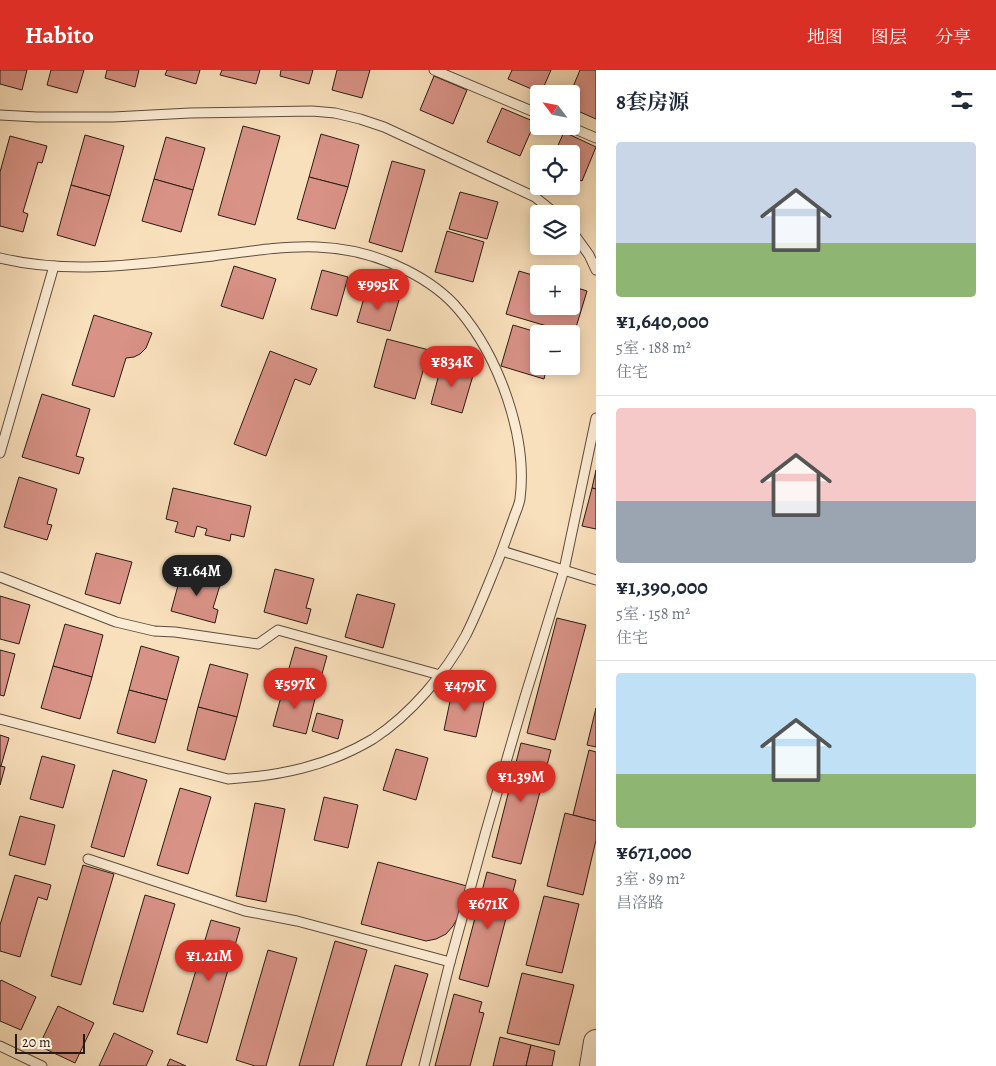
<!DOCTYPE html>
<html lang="zh">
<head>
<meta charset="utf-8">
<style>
	body { margin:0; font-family:Alegreya,"Noto Serif SC",serif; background:#f6f6f7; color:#1f2937; height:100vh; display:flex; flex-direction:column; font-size:19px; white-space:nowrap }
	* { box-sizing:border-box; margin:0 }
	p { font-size:16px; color:#747a83 }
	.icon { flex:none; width:28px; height:28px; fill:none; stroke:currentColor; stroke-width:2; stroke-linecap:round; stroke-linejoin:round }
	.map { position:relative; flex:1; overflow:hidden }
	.details { display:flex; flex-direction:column; background:#fff; width:400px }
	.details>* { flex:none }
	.needle { width:32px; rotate:302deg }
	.buttons { position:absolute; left:530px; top:15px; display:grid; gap:10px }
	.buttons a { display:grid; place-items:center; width:50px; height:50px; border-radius:5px; background:#fff; box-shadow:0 2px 12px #0003; font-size:25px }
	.scale { position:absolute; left:15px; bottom:12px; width:70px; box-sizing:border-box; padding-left:5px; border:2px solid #291b13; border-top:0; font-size:14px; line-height:18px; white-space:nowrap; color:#291b13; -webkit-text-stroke:4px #fbebd3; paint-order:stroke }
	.price { position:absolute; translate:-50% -42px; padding:0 11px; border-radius:18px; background:#d93025; color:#fff; font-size:16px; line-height:32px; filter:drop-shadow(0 1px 2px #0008) }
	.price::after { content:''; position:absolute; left:50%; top:30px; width:15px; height:11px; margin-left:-8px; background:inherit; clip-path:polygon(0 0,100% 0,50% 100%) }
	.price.current { background:#222; color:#fff }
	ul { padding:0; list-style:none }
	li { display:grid; align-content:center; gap:10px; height:265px; padding:0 20px }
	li+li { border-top:1px solid #e0e1e3 }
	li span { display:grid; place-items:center; height:155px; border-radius:5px; color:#555 }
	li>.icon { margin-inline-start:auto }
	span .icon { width:90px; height:90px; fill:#fffc; stroke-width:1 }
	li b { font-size:21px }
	h2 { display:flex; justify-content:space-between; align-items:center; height:60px; padding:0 20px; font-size:21px }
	header { display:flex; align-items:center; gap:30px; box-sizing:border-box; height:70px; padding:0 25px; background:#d93025; color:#fff }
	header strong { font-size:24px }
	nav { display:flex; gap:28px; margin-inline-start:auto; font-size:18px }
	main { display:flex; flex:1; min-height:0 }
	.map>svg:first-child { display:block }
	.building { fill:#d89286; stroke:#291b13 }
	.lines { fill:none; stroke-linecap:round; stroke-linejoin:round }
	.service-casing { stroke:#5d4c3d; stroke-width:11 }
	.tertiary-casing { stroke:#5d4c3d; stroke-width:26 }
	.service { stroke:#fbebd3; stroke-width:9 }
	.tertiary { stroke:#fbebd3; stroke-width:24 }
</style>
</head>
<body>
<header>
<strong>Habito</strong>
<nav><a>地图</a><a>图层</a><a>分享</a></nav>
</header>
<main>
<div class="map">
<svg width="596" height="996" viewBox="0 0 596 996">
	<rect width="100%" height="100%" fill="#f9e0bc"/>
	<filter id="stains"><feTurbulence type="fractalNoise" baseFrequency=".004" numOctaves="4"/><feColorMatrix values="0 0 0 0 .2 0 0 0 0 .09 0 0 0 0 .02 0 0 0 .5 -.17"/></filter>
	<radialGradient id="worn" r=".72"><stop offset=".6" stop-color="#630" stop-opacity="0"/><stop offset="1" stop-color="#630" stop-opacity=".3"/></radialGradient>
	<g class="building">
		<polygon points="0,0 27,0 22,20 0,14"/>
		<polygon points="51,0 84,0 77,23 47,15"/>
		<polygon points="107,0 139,0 135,17 105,8"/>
		<polygon points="167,0 200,0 196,14 165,5"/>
		<polygon points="222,0 260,0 256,14 220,5"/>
		<polygon points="281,0 313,0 309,14 280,6"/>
		<polygon points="337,0 370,0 362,28 332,20"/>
		<polygon points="512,0 551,0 541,23 508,9"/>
		<polygon points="580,0 596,0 596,49 571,38 571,24 570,24"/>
		<polygon points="434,6 467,20 453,54 420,40"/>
		<polygon points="502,38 535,52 520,86 487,72"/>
		<polygon points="243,56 280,66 255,155 218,145"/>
		<polygon points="564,62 596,77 582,111 571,106 571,84 554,84"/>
		<polygon points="321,64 359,75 348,117 309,107"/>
		<polygon points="85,65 124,76 110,126 71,115"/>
		<polygon points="10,66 47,76 42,93 38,92 23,142 28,144 23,162 0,156 0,102"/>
		<polygon points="166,67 205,78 193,120 154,109"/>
		<polygon points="392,91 425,100 402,182 369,172"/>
		<polygon points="309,107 348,117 335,159 297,149"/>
		<polygon points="154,109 193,120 181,162 142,151"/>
		<polygon points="71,115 110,126 95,176 57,165"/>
		<polygon points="460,122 498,132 487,169 449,159"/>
		<polygon points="447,161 484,172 473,212 435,202"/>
		<polygon points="234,196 276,209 263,249 221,236"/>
		<polygon points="322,200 348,207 337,246 311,239"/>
		<polygon points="519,201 539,207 539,236 571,236 571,216 587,221 574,264 506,244"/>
		<polygon points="366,221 399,230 390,261 357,252"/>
		<polygon points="94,245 152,263 146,278 140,284 134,287 126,288 114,327 72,315"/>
		<polygon points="513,255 543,264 539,264 539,296 547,296 544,309 501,296"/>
		<polygon points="387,269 429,280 415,329 374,317"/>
		<polygon points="270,281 317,299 310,315 295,309 266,386 234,374"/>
		<polygon points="442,293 474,302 462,343 431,334"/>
		<polygon points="42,324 90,339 76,386 84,388 79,404 22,387"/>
		<polygon points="596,400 596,419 592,418"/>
		<polygon points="19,407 57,419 47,454 52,455 47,470 4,457"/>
		<polygon points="173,418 251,436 244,467 231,464 230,471 205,465 207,459 197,456 194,467 175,462 178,452 166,449"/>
		<polygon points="592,418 596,419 596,459 582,456"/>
		<polygon points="96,483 132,492 120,534 85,524"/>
		<polygon points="275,499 314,509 306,538 311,539 307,554 264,542"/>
		<polygon points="182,501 221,512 213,538 218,540 215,553 171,541"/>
		<polygon points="357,524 395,534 383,578 345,567"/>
		<polygon points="0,526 30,535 19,574 0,569"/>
		<polygon points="557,548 586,555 555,670 527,663"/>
		<polygon points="65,554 103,565 92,607 53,596"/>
		<polygon points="141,576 179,587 167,630 129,620"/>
		<polygon points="295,577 327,586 316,625 284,616"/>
		<polygon points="0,580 15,584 4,626 0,625"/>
		<polygon points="210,594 248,604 237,647 198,637"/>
		<polygon points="53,596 92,607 80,649 41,638"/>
		<polygon points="284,616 316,625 306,664 273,656"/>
		<polygon points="453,617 486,624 476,667 444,660"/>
		<polygon points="129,620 167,630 155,673 117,663"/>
		<polygon points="198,637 237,647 225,690 187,680"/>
		<polygon points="596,638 596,677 587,675"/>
		<polygon points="317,643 343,650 338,669 312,661"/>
		<polygon points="0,665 9,668 1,696 0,696"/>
		<polygon points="521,673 551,680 521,794 492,787"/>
		<polygon points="396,679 428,688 416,730 383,720"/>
		<polygon points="589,680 596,682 596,751 573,745"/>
		<polygon points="42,686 75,695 63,738 30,729"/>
		<polygon points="0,696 5,697 0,715"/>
		<polygon points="113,700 147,710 124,787 91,777"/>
		<polygon points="180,718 211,727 188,804 157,795"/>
		<polygon points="324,727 358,735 348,778 314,770"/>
		<polygon points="255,733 285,739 266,832 236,826"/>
		<polygon points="565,743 596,751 596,770 583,825 547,816"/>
		<polygon points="20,746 55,755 45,795 9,785"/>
		<polygon points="378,792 467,816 458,847 453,856 446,864 436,869 426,871 361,854"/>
		<polygon points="83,795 114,804 81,915 51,906"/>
		<polygon points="487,802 516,810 488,917 459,909"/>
		<polygon points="15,805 51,815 47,830 38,827 20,887 0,881 0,855"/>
		<polygon points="145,825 175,834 143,942 113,934"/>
		<polygon points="544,826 579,834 562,903 526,895"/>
		<polygon points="211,850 240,858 207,973 177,964"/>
		<polygon points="335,871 367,880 333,996 299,996"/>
		<polygon points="268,880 297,888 266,996 255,996 236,990"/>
		<polygon points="395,895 428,904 401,996 366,996"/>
		<polygon points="522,903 574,915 559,975 507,963"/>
		<polygon points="1,910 36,927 21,960 0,951 0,912"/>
		<polygon points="454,924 482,932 479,942 484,943 470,996 435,996"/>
		<polygon points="58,936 94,953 75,993 39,976"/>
		<polygon points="114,963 153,981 146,996 99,996"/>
		<polygon points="500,967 531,975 526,996 493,996"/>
		<polygon points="531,975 555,981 552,996 526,996"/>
		<polygon points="170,989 186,996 167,996"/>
	</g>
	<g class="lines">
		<g class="service-casing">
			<g id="service">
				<polyline points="434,0 539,44"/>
				<polyline points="0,45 37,47 113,47 190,43 312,41 335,43 360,49 384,57 535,127 556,144"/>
				<polyline points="568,56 596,68"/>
				<polyline points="571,160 589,185 596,200"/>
				<path d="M0,188C71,205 141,194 213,186C282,177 340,166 406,200C426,210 445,223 459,240C499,287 528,367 520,429C519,436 515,443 513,450C507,466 502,482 495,498C486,520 477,543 466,565C445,604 410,645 373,669C328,696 280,706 228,709L0,649"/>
				<polyline points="0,383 54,196"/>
				<polyline points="502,481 596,510"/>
				<polyline points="0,507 116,552 154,561 175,562 258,574 278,560 440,605"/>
				<polyline points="88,789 245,841 297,851 450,892"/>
				<polyline points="0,976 42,996"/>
				<polyline points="424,996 450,892 486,761 524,630 564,500 596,348"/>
			</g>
		</g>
		<g class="tertiary-casing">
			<polyline id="tertiary" points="592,996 596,972"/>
		</g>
		<use href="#service" class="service"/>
		<use href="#tertiary" class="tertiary"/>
	</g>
	<rect width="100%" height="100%" filter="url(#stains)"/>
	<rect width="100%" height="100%" fill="url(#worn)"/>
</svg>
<div class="buttons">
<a><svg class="needle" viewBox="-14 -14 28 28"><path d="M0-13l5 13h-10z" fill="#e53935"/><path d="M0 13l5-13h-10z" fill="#747a83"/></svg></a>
<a><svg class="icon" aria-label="locate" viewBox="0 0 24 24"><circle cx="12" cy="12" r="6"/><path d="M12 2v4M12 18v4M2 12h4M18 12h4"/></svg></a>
<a><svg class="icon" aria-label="layers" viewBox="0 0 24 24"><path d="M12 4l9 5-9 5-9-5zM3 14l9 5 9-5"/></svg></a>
<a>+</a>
<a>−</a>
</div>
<div class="scale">20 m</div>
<b class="price" style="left:378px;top:241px">¥995K</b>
<b class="price" style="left:452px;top:318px">¥834K</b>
<b class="price current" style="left:197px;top:527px">¥1.64M</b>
<b class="price" style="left:295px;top:640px">¥597K</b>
<b class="price" style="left:465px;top:642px">¥479K</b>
<b class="price" style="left:521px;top:733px">¥1.39M</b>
<b class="price" style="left:488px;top:860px">¥671K</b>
<b class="price" style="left:209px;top:912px">¥1.21M</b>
</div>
<section class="details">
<h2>8套房源<svg class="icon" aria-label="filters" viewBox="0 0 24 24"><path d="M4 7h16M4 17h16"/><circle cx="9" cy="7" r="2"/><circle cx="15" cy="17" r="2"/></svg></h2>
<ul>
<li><span style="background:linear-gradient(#c9d6e8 65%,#8fb573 0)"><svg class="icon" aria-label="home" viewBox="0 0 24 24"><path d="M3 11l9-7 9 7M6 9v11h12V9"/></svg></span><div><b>¥1,640,000</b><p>5室 · 188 m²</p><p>住宅</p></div></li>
<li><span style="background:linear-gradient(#f6c9c9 60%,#9aa5b1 0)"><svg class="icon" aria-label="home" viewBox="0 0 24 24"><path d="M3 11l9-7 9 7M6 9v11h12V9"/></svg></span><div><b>¥1,390,000</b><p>5室 · 158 m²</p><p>住宅</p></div></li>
<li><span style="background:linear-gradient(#bfe0f5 65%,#8fb573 0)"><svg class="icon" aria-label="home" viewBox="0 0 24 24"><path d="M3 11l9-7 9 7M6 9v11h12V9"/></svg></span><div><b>¥671,000</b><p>3室 · 89 m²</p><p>昌洛路</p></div></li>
</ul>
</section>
</main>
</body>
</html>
